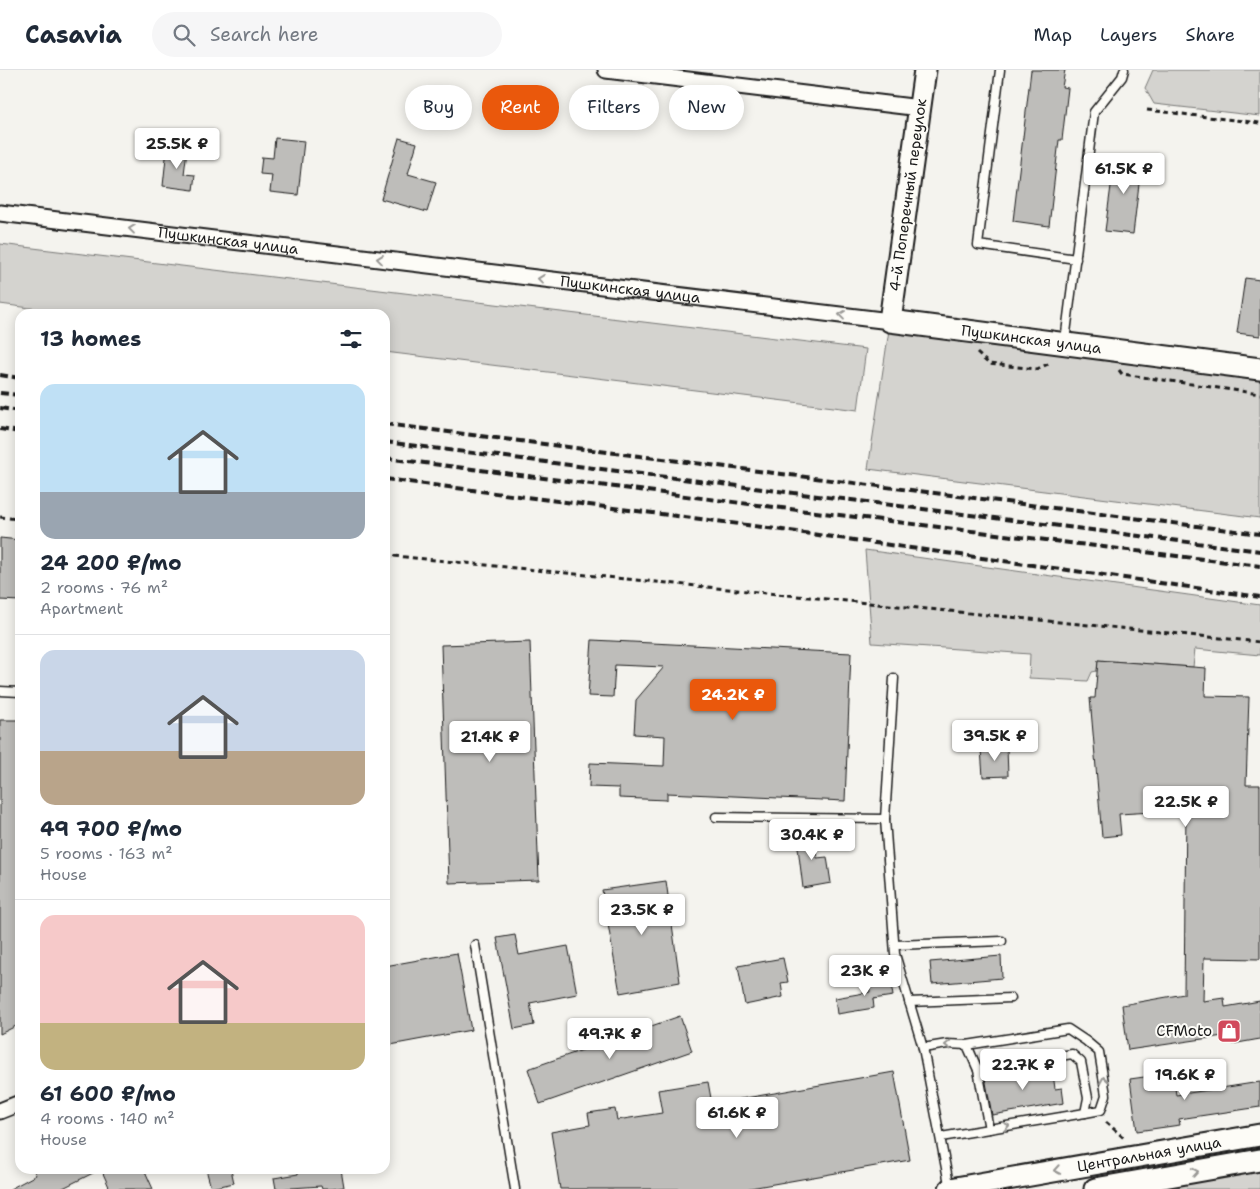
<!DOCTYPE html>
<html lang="en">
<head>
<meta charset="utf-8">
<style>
	body { margin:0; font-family:"Shantell Sans",sans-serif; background:#f6f6f7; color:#1f2937; height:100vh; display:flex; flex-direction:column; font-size:19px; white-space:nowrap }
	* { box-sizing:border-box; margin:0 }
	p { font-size:16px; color:#747a83 }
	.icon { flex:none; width:28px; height:28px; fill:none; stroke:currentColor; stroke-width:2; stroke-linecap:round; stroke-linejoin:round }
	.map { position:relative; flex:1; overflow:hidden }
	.details { position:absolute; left:15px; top:239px; width:375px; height:865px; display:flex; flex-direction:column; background:#fff; border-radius:15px; box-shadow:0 2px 12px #0003 }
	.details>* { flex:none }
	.banner { position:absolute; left:405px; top:15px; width:475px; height:45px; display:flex; gap:10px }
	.price { position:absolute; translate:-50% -42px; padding:0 11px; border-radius:5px; background:#fff; color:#222; font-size:16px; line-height:32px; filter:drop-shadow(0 1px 2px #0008) }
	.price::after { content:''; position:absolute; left:50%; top:30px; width:15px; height:11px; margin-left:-8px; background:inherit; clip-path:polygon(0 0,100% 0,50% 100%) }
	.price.on { background:#ea580c; color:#fff }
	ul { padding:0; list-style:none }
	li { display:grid; align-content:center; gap:10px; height:265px; padding:0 25px }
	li+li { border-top:1px solid #e0e1e3 }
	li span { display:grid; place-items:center; height:155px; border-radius:15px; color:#555 }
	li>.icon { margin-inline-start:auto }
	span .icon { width:90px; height:90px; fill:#fffc; stroke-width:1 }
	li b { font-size:21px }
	h2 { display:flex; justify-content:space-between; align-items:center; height:60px; padding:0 25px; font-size:21px }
	.chip { padding:0 18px; border-radius:22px; background:#fff; box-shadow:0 2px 12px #0003; font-size:18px; line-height:45px }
	.chip.on { background:#ea580c; color:#fff }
	header { display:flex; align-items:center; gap:30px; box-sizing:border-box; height:70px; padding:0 25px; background:#fff; border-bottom:1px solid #e0e1e3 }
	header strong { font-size:24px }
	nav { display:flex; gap:28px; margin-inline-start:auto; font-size:18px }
	.search { width:350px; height:45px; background:#f6f6f7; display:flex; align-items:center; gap:12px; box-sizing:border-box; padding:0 18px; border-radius:28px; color:#747a83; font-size:19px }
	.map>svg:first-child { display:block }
	.green { fill:#d4d3cf; stroke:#787876 }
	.building { fill:#bebdba; stroke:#1c1c1c }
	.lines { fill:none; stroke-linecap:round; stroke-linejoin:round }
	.lane-casing { stroke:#1c1c1c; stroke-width:11 }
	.street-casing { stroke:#1c1c1c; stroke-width:19 }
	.secondary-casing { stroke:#1c1c1c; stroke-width:25 }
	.path { stroke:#1c1c1c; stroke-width:3; stroke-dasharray:5 4; stroke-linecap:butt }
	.lane { stroke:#fdfcf7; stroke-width:8 }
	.street { stroke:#fdfcf7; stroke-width:15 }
	.secondary { stroke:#fdfcf7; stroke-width:21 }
	.rail { stroke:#1c1c1c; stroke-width:4; stroke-dasharray:8 4; stroke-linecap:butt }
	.oneway { stroke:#989794 }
	.labels { text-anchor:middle; stroke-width:4; stroke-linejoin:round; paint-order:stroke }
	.street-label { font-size:15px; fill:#1c1c1c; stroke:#fdfcf7 }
	.poi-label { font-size:15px; fill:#1c1c1c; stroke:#fdfcf7; text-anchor:end }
</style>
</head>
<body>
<header>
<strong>Casavia</strong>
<div class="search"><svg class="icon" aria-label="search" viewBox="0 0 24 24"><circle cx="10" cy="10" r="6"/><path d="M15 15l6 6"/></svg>Search here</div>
<nav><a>Map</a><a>Layers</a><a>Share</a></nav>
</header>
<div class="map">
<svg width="1260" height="1119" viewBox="0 0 1260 1119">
	<rect width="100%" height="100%" fill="#f4f3ee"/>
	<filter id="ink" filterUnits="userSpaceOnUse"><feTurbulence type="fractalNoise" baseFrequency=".02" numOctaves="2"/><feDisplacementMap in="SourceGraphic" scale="10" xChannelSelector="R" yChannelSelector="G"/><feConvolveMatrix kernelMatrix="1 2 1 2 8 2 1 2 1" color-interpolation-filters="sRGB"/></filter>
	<g filter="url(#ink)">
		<g class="green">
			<polygon points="1153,0 1260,0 1260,46 1154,34 1145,18"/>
			<polygon points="0,174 866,279 858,340 385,282 385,244 76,244 0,234"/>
			<polygon points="889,260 1260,308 1260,448 868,399"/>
			<polygon points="865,480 1260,535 1260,585 1195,579 1193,597 1098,590 1097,601 1092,602 1088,611 1029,608 1030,584 872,573"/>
			<polygon points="1260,1095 1260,1119 1124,1119"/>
		</g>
		<g class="building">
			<polygon points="1031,0 1065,0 1062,17 1068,18 1062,70 1059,70 1049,156 1013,151"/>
			<polygon points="275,68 304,71 298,125 270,122 272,105 260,104 262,87 273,88"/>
			<polygon points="399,68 417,73 408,104 436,112 427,142 381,129"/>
			<polygon points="167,78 187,80 184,104 195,105 193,120 163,116"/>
			<polygon points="1115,86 1142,89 1133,164 1105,161"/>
			<polygon points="1245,208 1260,210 1260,266 1237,263"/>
			<polygon points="0,468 20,470 20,531 0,530"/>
			<polygon points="592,570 851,583 845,731 667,723 667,730 619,728 619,718 589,717 590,693 664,696 665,666 634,664 636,630 664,597 615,595 613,627 588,626"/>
			<polygon points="530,572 539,810 449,813 441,575"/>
			<polygon points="1098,590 1206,598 1205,626 1249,627 1246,715 1260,715 1260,889 1204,888 1203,931 1224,928 1225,937 1260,931 1260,969 1232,974 1230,965 1128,980 1122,935 1184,924 1186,740 1119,744 1121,765 1102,767 1090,628 1095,628"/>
			<polygon points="0,650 20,650 20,954 0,964"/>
			<polygon points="1007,678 1008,706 983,707 981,679"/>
			<polygon points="812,759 817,788 827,787 831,813 803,818 796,761"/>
			<polygon points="666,811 680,912 620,923 602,820"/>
			<polygon points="515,865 519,885 568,876 577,924 530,933 534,955 514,959 497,868"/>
			<polygon points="457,883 471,960 385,976 385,896"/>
			<polygon points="1001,886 1002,908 932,914 930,892"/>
			<polygon points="783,888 788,912 781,913 783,927 745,935 738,896"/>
			<polygon points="890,907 893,926 873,929 874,938 837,944 835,928 870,922 869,911"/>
			<polygon points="680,946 692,981 540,1034 528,999"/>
			<polygon points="1052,996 1055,1019 1062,1018 1064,1033 992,1045 985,1007"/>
			<polygon points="894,1002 910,1090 745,1119 560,1119 551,1062 590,1055 588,1043 615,1039 617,1050 662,1043 658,1020 708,1012 712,1034"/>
			<polygon points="1173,1003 1176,1025 1260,1012 1260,1037 1179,1049 1180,1055 1137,1061 1130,1009"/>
			<polygon points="33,1099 101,1099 61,1119 10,1119 36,1105"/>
			<polygon points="101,1099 144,1099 153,1119 110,1119"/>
			<polygon points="206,1099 231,1099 234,1113 211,1118"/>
			<polygon points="298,1099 314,1099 314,1102 341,1099 344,1117 332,1119 322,1119 321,1116 276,1119 274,1108 298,1104"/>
		</g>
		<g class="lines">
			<g class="lane-casing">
				<g id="lane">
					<polyline points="1000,0 978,175 1076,189"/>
					<polyline points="1065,271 1094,42 1122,7 1124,0"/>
					<polyline points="894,608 885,749 895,884 923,978 950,1119"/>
					<polyline points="0,621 20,622"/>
					<polyline points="716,747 885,749"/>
					<polyline points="475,875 515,1119"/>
					<polyline points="895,875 1002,871"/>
					<polyline points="909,932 1011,928"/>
					<polyline points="967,975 1068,959 1086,971 1099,982 1106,1025 1101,1040 1085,1043"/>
					<polyline points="923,978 947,974 967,975 978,1000 1072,984 1081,992 1088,1028 1085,1043 941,1067"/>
					<polyline points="978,1000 989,1059"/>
				</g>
			</g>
			<g class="street-casing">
				<g id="street">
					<polyline points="606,0 920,38"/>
					<path id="s1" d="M0,143L890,251"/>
					<polyline points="0,1041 20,1033"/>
				</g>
			</g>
			<g class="secondary-casing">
				<g id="secondary">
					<path id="s2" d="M925,0L890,251L1260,299"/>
					<path id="s3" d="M950,1119L1260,1065"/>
					<polyline points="1095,1119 1260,1090"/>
				</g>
			</g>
			<g class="path">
				<polyline points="1147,40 1260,53"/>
				<polyline points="977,283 989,294 1037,299 1050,293"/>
				<polyline points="1119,300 1122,304 1260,324"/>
				<polyline points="0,447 20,449"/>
				<polyline points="385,485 1260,572"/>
				<polyline points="1106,1052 1124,1068"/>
			</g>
			<use href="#lane" class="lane"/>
			<use href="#street" class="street"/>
			<use href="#secondary" class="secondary"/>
			<g class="rail">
				<polyline points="0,305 20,308"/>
				<polyline points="0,323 20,325"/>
				<polyline points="0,338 20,341"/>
				<polyline points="385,354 1260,464"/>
				<polyline points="0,359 20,362"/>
				<polyline points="385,372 1260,481"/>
				<polyline points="385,388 749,434 1260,496"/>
				<polyline points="385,409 747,455 1260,527"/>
			</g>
		</g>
		<defs><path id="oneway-chevron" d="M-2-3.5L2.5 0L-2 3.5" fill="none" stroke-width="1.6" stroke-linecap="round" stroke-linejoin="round" transform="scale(1.25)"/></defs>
		<g class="oneway">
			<use href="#oneway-chevron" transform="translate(132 159) rotate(-173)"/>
			<use href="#oneway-chevron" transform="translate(380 189) rotate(-173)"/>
			<use href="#oneway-chevron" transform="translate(541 209) rotate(-173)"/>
			<use href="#oneway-chevron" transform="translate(842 245) rotate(-173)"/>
			<use href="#oneway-chevron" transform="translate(948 975) rotate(179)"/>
			<use href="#oneway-chevron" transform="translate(1104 1010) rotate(-100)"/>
			<use href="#oneway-chevron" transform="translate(1006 1056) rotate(-10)"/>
			<use href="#oneway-chevron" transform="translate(1057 1100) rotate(170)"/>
			<use href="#oneway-chevron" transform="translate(1195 1102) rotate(-10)"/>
		</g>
	</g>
	<defs>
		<g id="shop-square" transform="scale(1.25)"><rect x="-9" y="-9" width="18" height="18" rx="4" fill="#d1495b" stroke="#fdfcf7"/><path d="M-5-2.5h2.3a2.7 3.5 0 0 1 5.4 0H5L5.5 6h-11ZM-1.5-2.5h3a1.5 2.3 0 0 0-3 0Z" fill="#fff"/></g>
	</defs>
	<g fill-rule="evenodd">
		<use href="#shop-square" x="1229" y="961"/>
	</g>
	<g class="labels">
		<g class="street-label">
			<text transform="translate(908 125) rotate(-82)" y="5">4-й Поперечный переулок</text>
			<text dy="5" stroke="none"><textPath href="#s1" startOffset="230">Пушкинская улица</textPath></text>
			<text dy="5" stroke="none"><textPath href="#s1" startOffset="635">Пушкинская улица</textPath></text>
			<text dy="5" stroke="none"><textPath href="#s2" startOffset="396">Пушкинская улица</textPath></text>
			<text dy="5" stroke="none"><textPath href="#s3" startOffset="202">Центральная улица</textPath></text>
		</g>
		<g class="poi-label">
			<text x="1212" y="966">CFMoto</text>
		</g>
	</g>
</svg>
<b class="price" style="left:177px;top:100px">25.5K ₽</b>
<b class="price" style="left:1124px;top:125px">61.5K ₽</b>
<b class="price on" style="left:733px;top:651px">24.2K ₽</b>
<b class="price" style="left:995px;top:692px">39.5K ₽</b>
<b class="price" style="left:490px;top:693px">21.4K ₽</b>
<b class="price" style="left:1186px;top:758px">22.5K ₽</b>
<b class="price" style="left:812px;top:791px">30.4K ₽</b>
<b class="price" style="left:642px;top:866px">23.5K ₽</b>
<b class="price" style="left:865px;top:927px">23K ₽</b>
<b class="price" style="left:610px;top:990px">49.7K ₽</b>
<b class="price" style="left:1023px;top:1021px">22.7K ₽</b>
<b class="price" style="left:1185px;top:1031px">19.6K ₽</b>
<b class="price" style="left:737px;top:1069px">61.6K ₽</b>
<div class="banner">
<a class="chip">Buy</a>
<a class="chip on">Rent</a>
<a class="chip">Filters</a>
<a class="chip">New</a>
</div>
<section class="details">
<h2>13 homes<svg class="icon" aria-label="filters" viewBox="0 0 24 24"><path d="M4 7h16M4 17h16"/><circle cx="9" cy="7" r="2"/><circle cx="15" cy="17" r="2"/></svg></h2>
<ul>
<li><span style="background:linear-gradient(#bfe0f5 70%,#9aa5b1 0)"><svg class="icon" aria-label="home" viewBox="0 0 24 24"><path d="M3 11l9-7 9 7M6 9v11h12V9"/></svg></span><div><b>24 200 ₽/mo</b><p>2 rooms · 76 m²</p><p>Apartment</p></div></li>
<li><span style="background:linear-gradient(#c9d6e8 65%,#b9a48a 0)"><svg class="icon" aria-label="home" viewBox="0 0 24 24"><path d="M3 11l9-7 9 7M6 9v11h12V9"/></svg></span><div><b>49 700 ₽/mo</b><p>5 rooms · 163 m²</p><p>House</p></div></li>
<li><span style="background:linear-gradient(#f6c9c9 70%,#c2b280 0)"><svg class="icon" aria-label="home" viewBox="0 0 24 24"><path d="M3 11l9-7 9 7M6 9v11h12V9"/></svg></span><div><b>61 600 ₽/mo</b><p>4 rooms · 140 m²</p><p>House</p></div></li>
</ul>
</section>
</div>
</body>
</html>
